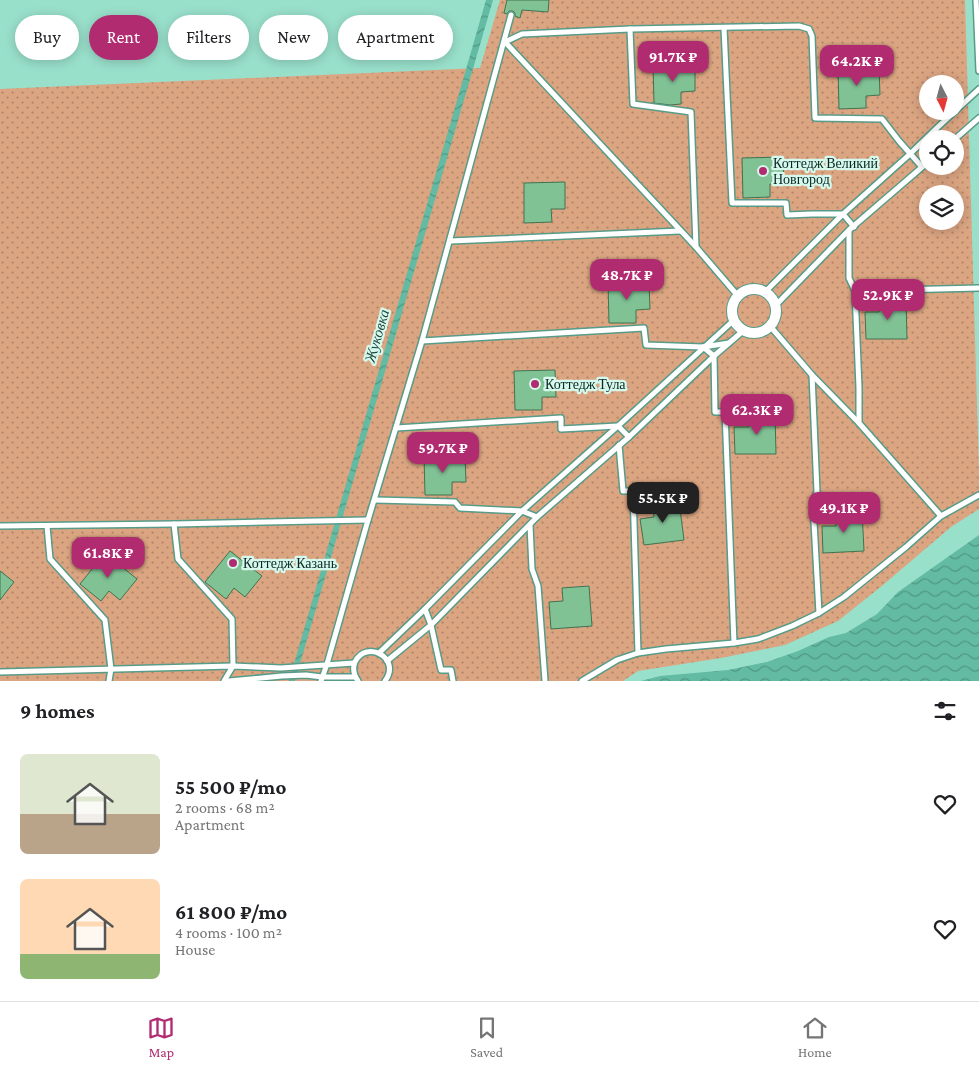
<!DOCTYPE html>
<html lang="en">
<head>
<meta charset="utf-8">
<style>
	body { margin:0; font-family:"Crimson Pro",serif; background:#f6f6f6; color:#202124; height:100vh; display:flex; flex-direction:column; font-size:19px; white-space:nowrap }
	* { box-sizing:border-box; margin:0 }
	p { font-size:16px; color:#757577 }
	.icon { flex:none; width:28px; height:28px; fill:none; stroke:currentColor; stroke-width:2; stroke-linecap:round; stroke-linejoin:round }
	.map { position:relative; height:681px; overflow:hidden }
	.drawer { display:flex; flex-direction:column; background:#fff; flex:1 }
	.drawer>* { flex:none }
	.banner { position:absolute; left:15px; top:15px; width:500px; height:45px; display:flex; gap:10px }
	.needle { width:32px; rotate:174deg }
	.buttons { position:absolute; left:919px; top:75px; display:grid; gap:10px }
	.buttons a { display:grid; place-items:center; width:45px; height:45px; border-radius:50%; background:#fff; box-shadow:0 2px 12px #0003; font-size:25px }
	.price { position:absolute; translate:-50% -42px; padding:0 11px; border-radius:10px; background:#b12b71; color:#fff; font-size:16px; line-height:32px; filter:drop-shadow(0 1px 2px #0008) }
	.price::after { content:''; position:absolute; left:50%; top:30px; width:15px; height:11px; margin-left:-8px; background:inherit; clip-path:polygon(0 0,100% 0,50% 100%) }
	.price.on { background:#222; color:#fff }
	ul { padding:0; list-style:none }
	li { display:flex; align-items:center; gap:15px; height:125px; padding:0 20px }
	li span { display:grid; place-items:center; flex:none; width:140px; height:100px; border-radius:8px; color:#555 }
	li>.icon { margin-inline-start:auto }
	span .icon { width:60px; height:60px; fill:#fffc; stroke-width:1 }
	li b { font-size:21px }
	h2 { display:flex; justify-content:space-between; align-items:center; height:60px; padding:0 20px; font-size:21px }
	.pill { padding:0 18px; border-radius:22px; background:#fff; box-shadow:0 2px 12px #0003; font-size:18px; line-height:45px }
	.pill.on { background:#b12b71; color:#fff }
	.dock { display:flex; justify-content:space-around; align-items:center; height:70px; border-top:1px solid #e0e0e0; background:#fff; font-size:14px; color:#757577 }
	.dock a { display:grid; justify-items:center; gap:2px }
	.dock .on { color:#b12b71 }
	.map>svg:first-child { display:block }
	.grass { fill:url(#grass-dots); fill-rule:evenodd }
	.water { fill:url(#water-waves) }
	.building { fill:#81c295; stroke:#407351 }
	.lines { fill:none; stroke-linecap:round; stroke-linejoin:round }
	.service-casing { stroke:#579c88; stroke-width:8 }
	.minor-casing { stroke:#579c88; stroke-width:12 }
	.service { stroke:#fff; stroke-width:5 }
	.minor { stroke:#fff; stroke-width:10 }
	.poi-dot { fill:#b12b71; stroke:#d6f8ed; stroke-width:2 }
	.labels { text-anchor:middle; stroke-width:4.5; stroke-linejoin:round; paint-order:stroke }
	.poi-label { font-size:14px; fill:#092720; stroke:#d6f8ed; text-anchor:start }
	.water-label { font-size:15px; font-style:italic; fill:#234b40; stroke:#d6f8ed }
</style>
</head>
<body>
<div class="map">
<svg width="979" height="681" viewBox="0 0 979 681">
	<defs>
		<pattern id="grass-dots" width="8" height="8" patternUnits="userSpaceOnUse" patternTransform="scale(1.25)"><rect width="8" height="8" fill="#dba582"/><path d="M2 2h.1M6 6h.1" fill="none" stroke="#b0866a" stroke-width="1.8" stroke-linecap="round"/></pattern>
		<pattern id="water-waves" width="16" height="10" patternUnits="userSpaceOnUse" patternTransform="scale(1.25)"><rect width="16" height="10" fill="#63bba3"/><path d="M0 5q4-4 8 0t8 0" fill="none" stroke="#509884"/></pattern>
	</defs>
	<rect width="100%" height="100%" fill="#99e0cb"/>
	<path class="grass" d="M500,0H965L979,473V509L951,527L883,585L838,621L785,645L721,658L638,671L623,681H0V89L480,68ZM928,84H955V111H928ZM928,139H955V166H928ZM928,194H955V221H928Z"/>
	<g class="water">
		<polygon points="486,0 493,0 295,681 289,681"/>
		<polygon points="979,535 979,681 641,681 660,676 728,670 767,662 798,651 829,637 846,633 877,614 898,592"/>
	</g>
	<g class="building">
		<polygon points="507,0 549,0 548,12 522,10 520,18 515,16 515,13 513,11 509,11 507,14 504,13"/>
		<polygon points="695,64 695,91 681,92 681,104 670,105 654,103 653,65"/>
		<polygon points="879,68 880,95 866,96 866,108 839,109 838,69"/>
		<polygon points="783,157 784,184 770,184 770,197 743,198 742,158"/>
		<polygon points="565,182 565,209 551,209 552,222 524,223 524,183"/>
		<polygon points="608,283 649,283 650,309 636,310 636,323 609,323"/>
		<polygon points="879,299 906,299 907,339 866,339 865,312 879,312"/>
		<polygon points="555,370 556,397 542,397 542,410 515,410 514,371"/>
		<polygon points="748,414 775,414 776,454 735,454 734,427 749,427"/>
		<polygon points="465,455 466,482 452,482 452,495 425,495 424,456"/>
		<polygon points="679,501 684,540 644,545 640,519 654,517 653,504"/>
		<polygon points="862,511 864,551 823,553 822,526 836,526 835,513"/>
		<polygon points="230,551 262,576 245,597 234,588 226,599 205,582"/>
		<polygon points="105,553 137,579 120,600 109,591 101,601 80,584"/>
		<polygon points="0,571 14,582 0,600"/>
		<polygon points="589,586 592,626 551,629 549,602 563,601 562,588"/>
	</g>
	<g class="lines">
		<g class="service-casing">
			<g id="service">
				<polyline points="976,0 979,71"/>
				<polyline points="724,28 732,203 786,203 787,215 812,214 843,214 854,227"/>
				<polyline points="630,29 633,104 691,112 696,247"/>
				<polyline points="505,42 522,34 630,29 799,26 809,29 812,36 815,118 882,119 899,141 922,167"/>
				<polyline points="505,42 696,247 738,296"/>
				<polyline points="955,139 979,118"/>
				<polyline points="849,231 849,278 855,291"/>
				<polyline points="450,241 680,231"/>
				<polyline points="765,292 843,214 910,154 939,126 979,89"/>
				<polyline points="775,306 849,230 928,162"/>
				<polyline points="770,326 812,375 859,423 941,516"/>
				<polyline points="422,341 644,328 646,345 703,347 729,343"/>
				<polyline points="703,347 714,356 715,412 725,412 734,643"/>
				<polyline points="812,375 817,492 813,504 819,613"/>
				<polyline points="859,423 859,388 855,291 979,288"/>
				<polyline points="396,428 561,418 561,429 618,426 629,437"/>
				<polyline points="619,445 623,491 633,491 638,653"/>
				<polyline points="375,500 455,502 460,508 522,511 537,517"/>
				<polyline points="174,524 178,559 232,619 233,666 224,681"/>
				<polyline points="530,525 532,569 538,586 545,681"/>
				<polyline points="0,526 174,524 368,520"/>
				<polyline points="47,526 50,559 105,620 111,669 109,681"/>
				<polyline points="425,609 431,625 441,670 451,670 453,681"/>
				<polyline points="379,653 425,609 522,511 618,426 734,320"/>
				<polyline points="387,661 431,625 537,517 629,437 714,356 743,331"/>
				<polyline points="0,672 233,666 281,668 354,663"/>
				<polyline points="229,681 282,676 306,675 322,677 355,677"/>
				<polyline points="321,681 327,664 368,520 422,341 511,15"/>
				<path d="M358,681C354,675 352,669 355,662C366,639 402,658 385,681"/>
				<polyline points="582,681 617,660 638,653 666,649 734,643 758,639 792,626 819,613 844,597 906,547 941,516 979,495"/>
			</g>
		</g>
		<g class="minor-casing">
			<circle id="minor" cx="754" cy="311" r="22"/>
		</g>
		<use href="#service" class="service"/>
		<use href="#minor" class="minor"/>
	</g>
	<g class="poi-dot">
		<circle cx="763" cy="171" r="5"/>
		<circle cx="535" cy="384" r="5"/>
		<circle cx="233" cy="563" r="5"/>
	</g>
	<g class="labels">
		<g class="poi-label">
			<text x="773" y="168">Коттедж Великий<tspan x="773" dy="16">Новгород</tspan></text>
			<text x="545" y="389">Коттедж Тула</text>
			<text x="243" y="568">Коттедж Казань</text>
		</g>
		<g class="water-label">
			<text transform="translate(377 336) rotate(-74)" y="5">Жуковка</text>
		</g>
	</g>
</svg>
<div class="buttons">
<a><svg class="needle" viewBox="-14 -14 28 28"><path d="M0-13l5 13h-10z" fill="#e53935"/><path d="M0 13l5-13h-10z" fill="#757577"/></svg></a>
<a><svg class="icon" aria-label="locate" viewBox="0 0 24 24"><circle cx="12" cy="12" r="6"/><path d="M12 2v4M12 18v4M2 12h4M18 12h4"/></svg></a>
<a><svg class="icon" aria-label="layers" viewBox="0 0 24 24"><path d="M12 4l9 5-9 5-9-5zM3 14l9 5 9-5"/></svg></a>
</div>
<b class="price" style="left:673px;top:83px">91.7K ₽</b>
<b class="price" style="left:857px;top:87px">64.2K ₽</b>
<b class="price" style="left:627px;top:301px">48.7K ₽</b>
<b class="price" style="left:888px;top:321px">52.9K ₽</b>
<b class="price" style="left:757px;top:436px">62.3K ₽</b>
<b class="price" style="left:443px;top:474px">59.7K ₽</b>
<b class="price on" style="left:663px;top:524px">55.5K ₽</b>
<b class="price" style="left:844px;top:534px">49.1K ₽</b>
<b class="price" style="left:108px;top:579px">61.8K ₽</b>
<div class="banner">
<a class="pill">Buy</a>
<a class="pill on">Rent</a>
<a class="pill">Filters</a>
<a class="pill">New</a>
<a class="pill">Apartment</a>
</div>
</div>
<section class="drawer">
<h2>9 homes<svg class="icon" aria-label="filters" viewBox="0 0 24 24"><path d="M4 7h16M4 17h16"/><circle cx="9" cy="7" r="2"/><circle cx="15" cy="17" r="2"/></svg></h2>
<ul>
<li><span style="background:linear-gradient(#dfe7d0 60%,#b9a48a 0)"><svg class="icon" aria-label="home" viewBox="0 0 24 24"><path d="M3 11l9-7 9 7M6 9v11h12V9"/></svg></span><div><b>55 500 ₽/mo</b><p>2 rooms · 68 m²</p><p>Apartment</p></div><svg class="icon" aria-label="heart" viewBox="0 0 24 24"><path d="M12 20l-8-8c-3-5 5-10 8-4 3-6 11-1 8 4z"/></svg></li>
<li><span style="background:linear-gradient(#ffd9b3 75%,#8fb573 0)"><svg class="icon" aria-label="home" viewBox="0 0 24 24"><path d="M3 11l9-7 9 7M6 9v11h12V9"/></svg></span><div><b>61 800 ₽/mo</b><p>4 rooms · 100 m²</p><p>House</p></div><svg class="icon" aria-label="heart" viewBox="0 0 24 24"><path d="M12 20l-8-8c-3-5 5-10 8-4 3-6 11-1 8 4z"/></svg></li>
</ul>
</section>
<nav class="dock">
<a class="on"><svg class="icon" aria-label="map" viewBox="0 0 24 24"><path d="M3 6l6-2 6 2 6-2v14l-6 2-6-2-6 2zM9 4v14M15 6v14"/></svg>Map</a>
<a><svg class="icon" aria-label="saved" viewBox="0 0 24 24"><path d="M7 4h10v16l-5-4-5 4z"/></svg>Saved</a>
<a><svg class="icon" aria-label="home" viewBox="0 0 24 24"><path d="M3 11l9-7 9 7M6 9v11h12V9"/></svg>Home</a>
</nav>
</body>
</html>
